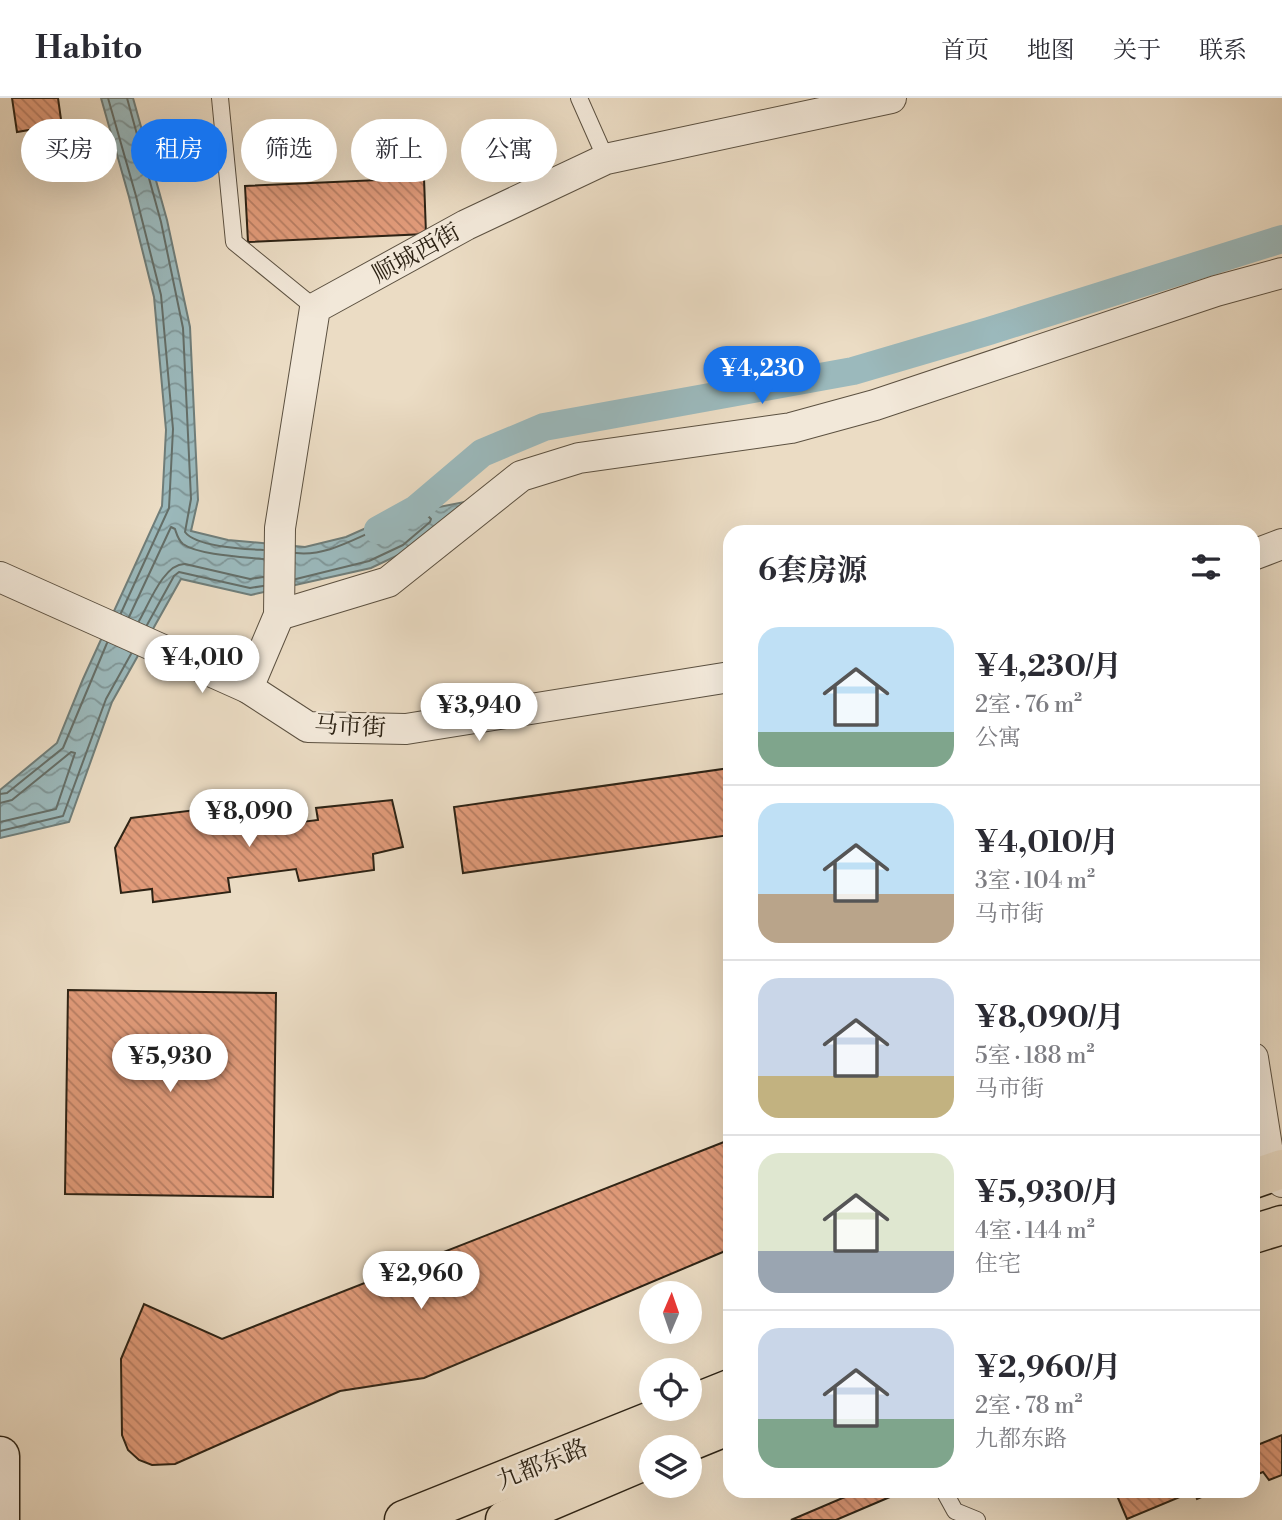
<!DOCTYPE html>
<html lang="zh">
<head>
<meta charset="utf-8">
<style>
	body { margin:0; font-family:"Libre Bodoni","Noto Serif SC",serif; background:#f7f7f7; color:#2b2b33; height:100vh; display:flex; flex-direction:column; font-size:26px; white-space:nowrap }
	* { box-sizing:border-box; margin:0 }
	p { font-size:23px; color:#7c7c81 }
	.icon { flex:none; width:38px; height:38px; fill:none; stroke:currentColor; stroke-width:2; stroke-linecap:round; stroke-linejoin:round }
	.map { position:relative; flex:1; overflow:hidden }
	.side { position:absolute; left:723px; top:427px; width:537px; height:973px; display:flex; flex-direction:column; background:#fff; border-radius:21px; box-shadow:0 7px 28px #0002 }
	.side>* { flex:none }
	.top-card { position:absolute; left:21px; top:21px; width:597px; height:63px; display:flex; gap:14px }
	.needle { width:46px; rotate:2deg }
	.controls { position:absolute; left:639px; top:1183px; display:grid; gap:14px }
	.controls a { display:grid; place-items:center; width:63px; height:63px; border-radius:50%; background:#fff; box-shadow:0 7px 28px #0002; font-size:35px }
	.price { position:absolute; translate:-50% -60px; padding:0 16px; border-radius:24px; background:#fff; color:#222; font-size:23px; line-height:46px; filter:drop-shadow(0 2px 4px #0008) }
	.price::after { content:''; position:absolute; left:50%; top:42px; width:21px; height:16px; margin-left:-10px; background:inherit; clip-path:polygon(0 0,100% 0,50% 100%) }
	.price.active { background:#1a73e8; color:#fff }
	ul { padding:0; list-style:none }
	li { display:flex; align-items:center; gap:21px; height:175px; padding:0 35px }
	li+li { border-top:2px solid #e1e1e2 }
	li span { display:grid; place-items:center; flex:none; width:196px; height:140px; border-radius:21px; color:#555 }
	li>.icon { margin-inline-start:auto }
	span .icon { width:84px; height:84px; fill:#fffc; stroke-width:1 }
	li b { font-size:30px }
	h2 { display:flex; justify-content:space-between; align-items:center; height:84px; padding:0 35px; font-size:30px }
	.pill { padding:0 24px; border-radius:32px; background:#fff; box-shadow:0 7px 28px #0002; font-size:24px; line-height:63px }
	.pill.active { background:#1a73e8; color:#fff }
	header { display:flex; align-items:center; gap:42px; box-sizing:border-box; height:98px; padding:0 35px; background:#fff; border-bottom:2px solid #e1e1e2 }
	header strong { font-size:33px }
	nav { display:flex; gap:38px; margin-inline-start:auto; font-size:24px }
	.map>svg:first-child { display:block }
	.water { fill:url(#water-waves); stroke:#6f7d79; stroke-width:2 }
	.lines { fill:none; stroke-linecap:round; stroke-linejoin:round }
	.shore { stroke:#646e68; stroke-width:2 }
	.canal { stroke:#9bb9bc; stroke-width:28 }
	.building { fill:url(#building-back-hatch); stroke:#2d2315; stroke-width:2 }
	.lane-casing { stroke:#5c5141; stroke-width:18 }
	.street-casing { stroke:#5c5141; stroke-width:32 }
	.secondary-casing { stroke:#2d2315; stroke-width:41 }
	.highway-casing { stroke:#2d2315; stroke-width:41 }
	.lane { stroke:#f2e8d9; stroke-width:16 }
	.street { stroke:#f2e8d9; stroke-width:30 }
	.secondary { stroke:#f2e8d9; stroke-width:38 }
	.highway { stroke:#ebdcc4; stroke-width:38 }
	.labels { text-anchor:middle; stroke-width:5; stroke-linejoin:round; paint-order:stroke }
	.street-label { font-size:24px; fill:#2d2315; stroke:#f2e8d9 }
</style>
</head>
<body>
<header>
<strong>Habito</strong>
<nav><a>首页</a><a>地图</a><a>关于</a><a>联系</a></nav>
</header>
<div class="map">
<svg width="1282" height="1422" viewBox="0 0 1282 1422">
	<defs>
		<pattern id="water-waves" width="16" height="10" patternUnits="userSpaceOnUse" patternTransform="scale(1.75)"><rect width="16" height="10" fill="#9bb9bc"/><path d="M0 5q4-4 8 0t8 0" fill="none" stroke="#7f9698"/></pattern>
		<pattern id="building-back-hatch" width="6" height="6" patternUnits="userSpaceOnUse" patternTransform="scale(1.75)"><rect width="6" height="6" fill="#e19b7a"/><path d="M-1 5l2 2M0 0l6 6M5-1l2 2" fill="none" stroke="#b77e63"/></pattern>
	</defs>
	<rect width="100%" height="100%" fill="#ebdcc4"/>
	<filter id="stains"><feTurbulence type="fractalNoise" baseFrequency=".00286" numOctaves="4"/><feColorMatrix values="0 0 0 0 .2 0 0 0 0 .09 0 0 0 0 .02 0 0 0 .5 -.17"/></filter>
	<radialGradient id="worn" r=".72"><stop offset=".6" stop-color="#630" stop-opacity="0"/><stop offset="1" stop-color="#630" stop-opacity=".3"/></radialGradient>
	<polygon class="water" points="101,0 133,0 167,122 190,229 198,402 191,433 228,442 305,449 346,439 393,418 480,401 407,453 371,470 251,497 181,481 112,604 69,724 0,740 0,692 57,645 83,581 162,408 166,332 154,199 129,99"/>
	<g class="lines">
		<g class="shore">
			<polyline points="108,0 136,98 161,197 173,331 169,410 121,515"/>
			<path d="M127,0L161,124L183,230L191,401L185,434C196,449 245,451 263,452"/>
			<path d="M296,481L369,463L403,447L430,424L431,421L428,418C417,420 406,421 395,425C363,434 332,459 296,455"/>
			<path d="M129,519L171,429L175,431C177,437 178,442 183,446C198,457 244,459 263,461"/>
			<path d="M139,523C149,506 164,465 185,466L250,481L263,479"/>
			<polyline points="147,527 174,478 179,474 250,490 263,488"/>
			<polyline points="0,696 7,695 63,650 107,545"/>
			<polyline points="0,705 12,702 71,654 75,655 56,711 0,724"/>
			<polyline points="0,733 63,718 106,601 131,556"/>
		</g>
		<polyline class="canal" points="378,432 416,411 482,355 544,329 853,273 989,233 1282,141"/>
	</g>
	<g class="building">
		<polygon points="12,0 58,0 66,57 39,61 35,31 17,34"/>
		<polygon points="424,80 426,136 248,144 245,88"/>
		<polygon points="730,670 730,737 463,775 454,709"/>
		<polygon points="392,702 403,749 373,756 374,772 299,783 296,771 228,780 230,794 153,804 152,791 121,795 115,750 131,720 212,710 214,735 318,722 316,710"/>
		<polygon points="68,892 276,895 273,1099 65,1096"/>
		<polygon points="729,1042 730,1151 424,1280 340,1293 175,1366 152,1367 139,1362 128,1352 122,1337 121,1261 144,1206 222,1241"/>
		<polygon points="1282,1337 1282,1377 1269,1382 1263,1374 1253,1378 1253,1343 1255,1348"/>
		<polygon points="859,1393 904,1393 836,1422 791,1422"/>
		<polygon points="1115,1393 1216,1393 1197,1401 1194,1393 1127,1421"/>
	</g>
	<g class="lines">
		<g class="lane-casing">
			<g id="lane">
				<polyline points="220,0 234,144 315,210"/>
				<polyline points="579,0 606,61"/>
				<polyline points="944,1393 955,1413 977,1422"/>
			</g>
		</g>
		<g class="street-casing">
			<g id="street">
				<polyline points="1253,457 1282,446"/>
				<polyline points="0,479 248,590 308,629 406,631 730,579"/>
				<polyline points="279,517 388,484 521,378 579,360 791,330 875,307 1216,193 1282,175"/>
				<polyline points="248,590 279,517 280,430 315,210 466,127 606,61 891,0"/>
				<polyline points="1253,960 1271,1074 1282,1084"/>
			</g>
		</g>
		<g class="secondary-casing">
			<polyline id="secondary" points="0,1358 0,1422"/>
		</g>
		<g class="highway-casing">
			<g id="highway">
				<polyline points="1253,1081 1282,1071"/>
				<polyline points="1253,1136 1282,1127"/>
				<polyline points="690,1307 730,1291"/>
				<polyline points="676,1349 730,1327"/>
				<polyline points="404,1422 681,1311"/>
				<polyline points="505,1422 651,1360"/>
			</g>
		</g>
		<use href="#lane" class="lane"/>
		<use href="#street" class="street"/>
		<use href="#secondary" class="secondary"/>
		<use href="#highway" class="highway"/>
	</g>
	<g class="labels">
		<g class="street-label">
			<text transform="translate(416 155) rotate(-29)" y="8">顺城西街</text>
			<text transform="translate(350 628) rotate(3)" y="8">马市街</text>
			<text transform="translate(542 1366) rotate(-22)" y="8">九都东路</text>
		</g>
	</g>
	<rect width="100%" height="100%" filter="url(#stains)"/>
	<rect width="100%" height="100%" fill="url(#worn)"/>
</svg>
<div class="controls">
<a><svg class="needle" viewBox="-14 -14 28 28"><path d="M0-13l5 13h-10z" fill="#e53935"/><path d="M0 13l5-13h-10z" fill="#7c7c81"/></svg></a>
<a><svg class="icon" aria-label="locate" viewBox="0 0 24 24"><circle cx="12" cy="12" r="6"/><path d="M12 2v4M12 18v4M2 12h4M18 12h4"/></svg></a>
<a><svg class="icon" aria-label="layers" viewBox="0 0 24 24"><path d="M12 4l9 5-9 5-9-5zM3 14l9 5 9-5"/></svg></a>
</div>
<b class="price active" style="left:762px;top:308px">¥4,230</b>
<b class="price" style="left:202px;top:597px">¥4,010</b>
<b class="price" style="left:479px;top:645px">¥3,940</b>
<b class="price" style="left:249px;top:751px">¥8,090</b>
<b class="price" style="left:170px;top:996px">¥5,930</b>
<b class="price" style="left:421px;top:1213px">¥2,960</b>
<div class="top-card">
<a class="pill">买房</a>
<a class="pill active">租房</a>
<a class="pill">筛选</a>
<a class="pill">新上</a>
<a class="pill">公寓</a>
</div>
<section class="side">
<h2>6套房源<svg class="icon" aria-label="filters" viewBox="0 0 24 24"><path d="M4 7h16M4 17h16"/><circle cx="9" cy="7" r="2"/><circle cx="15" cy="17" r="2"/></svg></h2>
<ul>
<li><span style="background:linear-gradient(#bfe0f5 75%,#7fa58c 0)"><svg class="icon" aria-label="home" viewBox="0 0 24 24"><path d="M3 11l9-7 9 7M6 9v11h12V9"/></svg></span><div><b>¥4,230/月</b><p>2室 · 76 m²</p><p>公寓</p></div></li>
<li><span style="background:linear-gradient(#bfe0f5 65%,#b9a48a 0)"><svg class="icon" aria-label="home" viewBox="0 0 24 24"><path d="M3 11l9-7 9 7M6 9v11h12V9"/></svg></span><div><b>¥4,010/月</b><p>3室 · 104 m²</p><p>马市街</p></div></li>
<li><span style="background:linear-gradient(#c9d6e8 70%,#c2b280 0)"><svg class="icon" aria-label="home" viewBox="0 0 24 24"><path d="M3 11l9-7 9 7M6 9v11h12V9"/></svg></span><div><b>¥8,090/月</b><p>5室 · 188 m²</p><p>马市街</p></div></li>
<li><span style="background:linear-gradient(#dfe7d0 70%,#9aa5b1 0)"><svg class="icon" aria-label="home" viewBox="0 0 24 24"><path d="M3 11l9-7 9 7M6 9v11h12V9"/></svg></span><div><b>¥5,930/月</b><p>4室 · 144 m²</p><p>住宅</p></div></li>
<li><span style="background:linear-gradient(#c9d6e8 65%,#7fa58c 0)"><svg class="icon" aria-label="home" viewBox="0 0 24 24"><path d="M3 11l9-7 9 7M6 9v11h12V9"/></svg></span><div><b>¥2,960/月</b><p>2室 · 78 m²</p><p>九都东路</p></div></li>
</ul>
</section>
</div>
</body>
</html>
